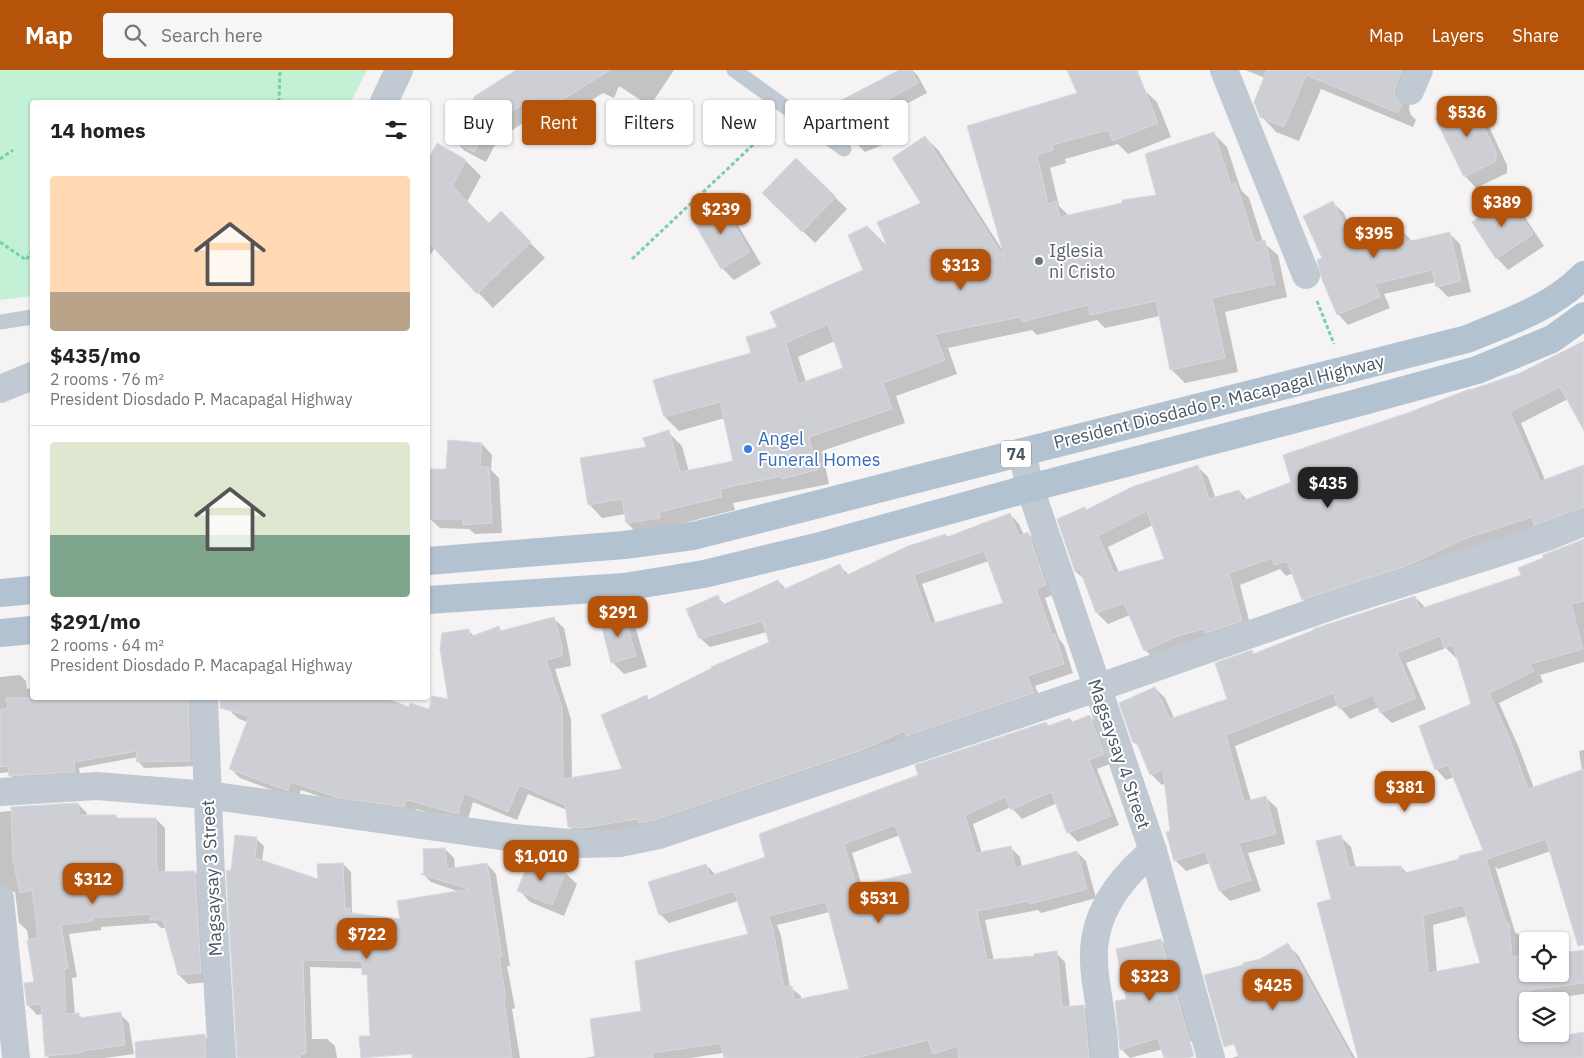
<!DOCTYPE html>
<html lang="en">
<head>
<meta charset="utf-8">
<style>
	body { margin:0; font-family:"IBM Plex Sans",sans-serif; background:#f6f6f6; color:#222; height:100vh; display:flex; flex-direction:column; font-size:19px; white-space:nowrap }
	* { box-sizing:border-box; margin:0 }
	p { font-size:16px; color:#767676 }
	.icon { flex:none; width:28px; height:28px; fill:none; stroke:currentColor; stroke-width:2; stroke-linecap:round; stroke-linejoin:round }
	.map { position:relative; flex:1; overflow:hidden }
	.panel { position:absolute; left:30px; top:30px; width:400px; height:600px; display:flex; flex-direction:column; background:#fff; border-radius:5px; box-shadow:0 1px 4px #0004 }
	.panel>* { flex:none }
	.top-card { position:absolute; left:445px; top:30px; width:475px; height:45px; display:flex; gap:10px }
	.fabs { position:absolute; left:1519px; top:862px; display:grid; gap:10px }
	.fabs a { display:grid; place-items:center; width:50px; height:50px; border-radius:5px; background:#fff; box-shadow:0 1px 4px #0004; font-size:25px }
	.price { position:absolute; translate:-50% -42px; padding:0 11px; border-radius:10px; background:#b45309; color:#fff; font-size:16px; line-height:32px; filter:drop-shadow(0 1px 2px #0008) }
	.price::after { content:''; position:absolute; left:50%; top:30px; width:15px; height:11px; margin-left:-8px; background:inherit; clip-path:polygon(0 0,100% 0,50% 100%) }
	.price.on { background:#222; color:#fff }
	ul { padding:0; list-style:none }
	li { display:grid; align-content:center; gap:10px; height:265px; padding:0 20px }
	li+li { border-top:1px solid #e0e0e0 }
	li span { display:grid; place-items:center; height:155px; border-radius:5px; color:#555 }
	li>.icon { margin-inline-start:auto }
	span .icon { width:90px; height:90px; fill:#fffc; stroke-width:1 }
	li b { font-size:21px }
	h2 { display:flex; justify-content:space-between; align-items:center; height:60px; padding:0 20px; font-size:21px }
	.tag { padding:0 18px; border-radius:5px; background:#fff; box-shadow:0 1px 4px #0004; font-size:18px; line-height:45px }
	.tag.on { background:#b45309; color:#fff }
	header { display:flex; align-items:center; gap:30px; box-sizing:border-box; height:70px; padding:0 25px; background:#b45309; color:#fff }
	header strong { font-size:24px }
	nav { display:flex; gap:28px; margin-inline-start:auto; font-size:18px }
	.search { width:350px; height:45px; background:#f6f6f6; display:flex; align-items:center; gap:12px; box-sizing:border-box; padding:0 18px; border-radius:5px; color:#767676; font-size:19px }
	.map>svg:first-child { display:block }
	.green { fill:#c3f1d5 }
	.shadow { fill:#0003; fill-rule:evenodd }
	.building { fill:#cdcfd5; stroke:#d7d9de; fill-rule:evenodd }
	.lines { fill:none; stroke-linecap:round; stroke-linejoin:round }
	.path { stroke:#7ad0a6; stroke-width:3; stroke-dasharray:4 2.5; stroke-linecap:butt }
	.service { stroke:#c1cad2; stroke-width:15 }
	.minor { stroke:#c1cad2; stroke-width:28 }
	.tertiary { stroke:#c1cad2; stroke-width:28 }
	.primary { stroke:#b3c2d1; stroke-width:28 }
	.worship-dot { fill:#6b7280; stroke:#fff; stroke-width:2 }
	.shop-dot { fill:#3f7fe0; stroke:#fff; stroke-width:2 }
	.labels { text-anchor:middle; stroke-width:4; stroke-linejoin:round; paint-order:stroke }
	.shield { fill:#fff; stroke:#808990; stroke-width:1 }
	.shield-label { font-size:16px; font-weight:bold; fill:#4a5661 }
	.worship-label { font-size:18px; fill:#5b616d; stroke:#fff; text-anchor:start }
	.street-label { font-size:18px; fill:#4a5661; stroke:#fff }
	.shop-label { font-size:18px; fill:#366cbe; stroke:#fff; text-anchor:start }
</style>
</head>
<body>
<header>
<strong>Map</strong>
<div class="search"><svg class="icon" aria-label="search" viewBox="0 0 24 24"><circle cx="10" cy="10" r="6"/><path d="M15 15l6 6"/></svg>Search here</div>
<nav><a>Map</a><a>Layers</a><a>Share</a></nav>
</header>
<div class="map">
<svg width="1584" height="988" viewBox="0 0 1584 988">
	<rect width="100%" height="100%" fill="#f5f3f3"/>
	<polygon class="green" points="0,0 367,0 351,32 32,32 32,226 0,230"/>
	<g class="shadow">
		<polygon points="518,0 674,0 650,36 619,16 614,28 603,23 554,54 542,41 498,69 486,92 465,81 454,70"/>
		<polygon points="901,0 912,0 918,6 927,23 876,50 885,74 865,82 856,73 836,34"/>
		<path d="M1068,0H1122L1157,32L1171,67L1128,84L1118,74L1065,89L1066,93L1050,98L1059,136L1069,146L1157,126L1213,63L1227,77L1241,120L1249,128L1263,172L1278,185L1287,227L1225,242L1238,302L1185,313L1171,299L1160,246L1105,258L1097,250L1037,265L1032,260L948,278L957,304L896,326L905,353L822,381L829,414L733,433L735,440L672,456L640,466L627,453L625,444L602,448L589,434L647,378L668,362L682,376L689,402L735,392L725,348L679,361L665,347L655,311L753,284L779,258L865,201L891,181L923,134L925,67L939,81L1003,181L968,56L1079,23ZM835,271L845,299L806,312L798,287Z"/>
		<polygon points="1245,0 1429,0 1410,30 1409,39 1411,45 1416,50 1413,57 1321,19 1299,71 1276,62 1261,46 1265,8"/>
		<polygon points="1471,32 1483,44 1507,95 1507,103 1476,118 1465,106"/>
		<polygon points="437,75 466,91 481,106 467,132 489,155 501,143 545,188 493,238 435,178 431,184 428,181 428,93"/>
		<polygon points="796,89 847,139 815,173 764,123"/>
		<polygon points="1508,129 1520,140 1544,176 1508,200 1497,188"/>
		<polygon points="721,133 732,145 761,194 734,210 722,198"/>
		<polygon points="1333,133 1344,143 1358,175 1403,162 1412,171 1449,163 1460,174 1471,222 1448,227 1437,216 1436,212 1384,224 1390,238 1348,255 1338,244 1324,189"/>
		<path d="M1584,273V359L1568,329L1521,353L1545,410L1584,396V450L1314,540L1303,529L1293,503L1286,506L1280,499L1240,515L1252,562L1157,591L1145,580L1130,545L1108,554L1097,543L1085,510L1076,502L1085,438L1087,441L1197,396L1208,407L1216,429L1239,421L1248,431L1292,413ZM1153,455L1166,489L1119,503L1108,477Z"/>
		<polygon points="482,374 492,385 491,400 499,408 502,463 475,464 469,459 440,458 429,448 447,400"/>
		<path d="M1010,444L1019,454L1024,465L1028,463L1037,473L1055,524L1045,528L1059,569L1064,575L1073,603L1035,616L1042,632L665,759L579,766L570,757L567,740L528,724L517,750L473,732L467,752L416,739L413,746L350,737L301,720L297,729L240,708L230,698L248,652L239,649L229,640L233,628H296L314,635L317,628L330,632L332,628H382L410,639L430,640L449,630L468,560L475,567L499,558L502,561L554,549L564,558L570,587L571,596L555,599L571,649L572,709L624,700L646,627L650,630L771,572L767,562L710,577L700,568L718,527L725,535L778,511L786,519L840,496L849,505L946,465L949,468ZM989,491L1005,534L936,554L922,514Z"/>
		<path d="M1584,470V592L1540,605L1543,612L1499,633L1519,678L1534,718L1582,701L1579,681L1584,680V875L1572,851L1551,781L1498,799L1495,796L1515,862L1519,865L1521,887L1528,904H1560V884L1584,886V924L1546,929L1547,931H1528V964H1551L1554,988H1360L1333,830L1340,766L1351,777L1356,798L1401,797L1408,804L1461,790L1485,781L1454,707L1446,710L1436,699L1473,634L1458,587L1456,588L1446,578L1406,593L1426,639L1392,653L1381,643L1379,637L1350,649L1338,635L1235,676L1251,731L1266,728L1277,738L1285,774L1248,783L1261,821L1230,831L1220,821L1210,793L1186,801L1175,790L1166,713L1162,715L1151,704L1140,678L1134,672L1155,618L1165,628L1174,648L1228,629L1251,582L1255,585L1415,527L1425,537L1522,506ZM1467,846L1482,894L1437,903L1433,855Z"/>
		<polygon points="624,545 635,556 647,597 624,604 612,592"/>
		<polygon points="20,605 26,611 27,619 32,618 32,628 196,628 195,696 144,698 138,691 138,687 79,698 80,707 16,711 10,705 10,702 0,703 0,607"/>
		<path d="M1090,646L1099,656L1112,693L1097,699L1119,755L1078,772L1069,763L1057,733L1022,749L1011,737L973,754L982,783L1011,778L1020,787L1022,797L1077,782L1086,791L1096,828L1041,843L1038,840L985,850L994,891L1035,887L1056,883L1065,892L1070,938L1083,936L1092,945L1097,988H977L973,984L958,988H724L723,983L690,988H585L596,986L642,943L750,865L738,831L669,853L660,844L706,795L716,805L767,788L920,706L1046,653L1050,657L1070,650L1073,653ZM900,765L913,804L862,816L852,783ZM830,842L851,920L801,930V926L790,917L781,866L777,855Z"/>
		<polygon points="78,734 87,743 87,746 116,746 119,749 156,749 165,758 165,803 195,802 204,812 210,912 188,914 179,905 167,858 161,858 156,853 101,857 101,860 69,864 77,907 72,908 75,945 78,944 83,949 120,944 129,953 134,984 104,988 49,988 46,985 43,944 37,945 28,935 36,913 27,860 19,853 15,822 8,821 0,824 0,742"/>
		<polygon points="256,769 264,776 262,792 320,811 343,794 351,802 352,842 355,845 380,899 310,897 312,969 327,969 335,976 337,988 239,988"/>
		<polygon points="445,779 454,788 455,799 487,794 496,804 510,896 507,896 515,938 512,939 520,988 423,988 460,822 431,812 423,804"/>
		<polygon points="565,803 577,814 564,846 530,832 519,820"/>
		<polygon points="1161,870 1171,880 1196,970 1130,988 1121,979 1128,930"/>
		<polygon points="1287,875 1298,885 1355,988 1232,988 1281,971 1244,896 1260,890"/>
		<polygon points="204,966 215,977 216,988 144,988"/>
	</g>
	<g class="building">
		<polygon points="516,0 610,0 541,43 532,28 487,58 474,82 452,70 475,26"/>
		<polygon points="899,0 911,0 918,13 868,41 877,64 855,74 834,34"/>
		<path d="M1067,0H1137L1158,53L1113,71L1108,60L1052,75L1053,80L1037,85L1048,134L1056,131L1060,147L1122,133V130L1156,125L1145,84L1214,62L1231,115L1236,113L1255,173L1265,170L1275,214L1212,228L1225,288L1170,300L1156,231L1090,245L1088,235L1022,252L1020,247L935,264L945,290L883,313L892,339L809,367L817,400L782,409L781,406L720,419L722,427L659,442L660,448L626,453L622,429L588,435L580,388L646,377L643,368L669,360L680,402L733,391L720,332L664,347L653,310L751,283L746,267L777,257L770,242L863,200L848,165L867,156L887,176L877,152L921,133L892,88L925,66L1005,189L967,56L1077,23ZM828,254L843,298L798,314L786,273Z"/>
		<polygon points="1267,0 1402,0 1396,15 1394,22 1397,30 1402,34 1398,43 1306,5 1284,57 1260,47 1254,32"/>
		<polygon points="1471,30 1496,82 1496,91 1464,107 1435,48"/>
		<polygon points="437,73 466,90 452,116 489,153 501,141 531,172 477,224 428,172 428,90"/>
		<polygon points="796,88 836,127 802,162 762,123"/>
		<polygon points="1508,127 1533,164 1496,189 1472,152"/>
		<polygon points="1333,131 1354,175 1370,169 1403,161 1406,172 1450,162 1461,211 1436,217 1432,200 1375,214 1380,227 1337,245 1321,207 1317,190 1322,188 1303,146"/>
		<polygon points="721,132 750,182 721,199 692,149"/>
		<path d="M1584,271V361L1560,317L1510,342L1540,411L1584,395V437L1534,455L1532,447L1464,469L1409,495L1302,530L1287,491L1274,495L1272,488L1229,503L1242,551L1206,563L1204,559L1178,566L1144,581L1124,533L1096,543L1080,500L1075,502L1057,449L1085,437L1086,440L1132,417L1198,395L1209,429L1239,420L1242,431L1291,412L1283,385L1410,342L1470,319V320L1520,303ZM1147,441L1164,489L1114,503L1098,466Z"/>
		<polygon points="448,370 482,373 480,397 489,397 492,453 463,455 463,449 428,449 429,399 446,399"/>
		<path d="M1010,443L1019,466L1028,462L1046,515L1036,519L1052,565L1055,564L1064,594L1027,606L1034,623L906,666L905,661L862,680L655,750L639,753L637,749L582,758L568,757L565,735L519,715L508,742L464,723L458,744L407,730L404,737L339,728L291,712L288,720H286L229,699L249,646L220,638V628H385L409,637L410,633L429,639L432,626L448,629L440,579L442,563L469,559L470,567L499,556L500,561L554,547L562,576V586L546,590L562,638L563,709L622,699L601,645L647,625L648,630L712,598L711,597L769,572L762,551L699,569L686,539L718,525L722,535L778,510L782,520L840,494L845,506L908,476L946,464L947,467ZM984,481L1003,533L931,554L914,505Z"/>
		<path d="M1584,469V531L1571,534L1583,579L1530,594L1534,601L1489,623L1509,667L1528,719L1584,699V875L1578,876L1546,769L1487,789L1485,786L1506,853H1509L1512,887L1526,885V887H1528V904H1560V883L1584,880V913L1529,920L1530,931H1528V964H1542L1543,969L1584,962V988H1358L1317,833L1331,829L1316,771L1341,765L1349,797L1401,796V804L1459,789V786L1483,780L1448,695L1435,700L1419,656L1471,634L1453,575L1444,578L1440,566L1397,583L1416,628L1380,643L1373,625L1339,639L1333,623L1226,665L1244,732L1266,726L1276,764L1239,773L1251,810L1219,821L1205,782L1174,791L1166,762L1170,761L1163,700L1150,705L1136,671L1133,673L1119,633L1155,617L1170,649L1227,629L1215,593L1252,580L1253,584L1314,560L1313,559L1415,526L1420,539L1521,505L1518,498L1543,488V485ZM1463,835L1480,893L1428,903L1423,845Z"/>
		<polygon points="624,543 636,586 611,593 600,550"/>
		<polygon points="6,628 188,628 190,691 136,692 137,681 74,692 75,702 9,706 8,696 0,697 0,640 8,638"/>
		<path d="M1090,645L1104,684L1089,690L1111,746L1067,763L1051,722L1011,740L1005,727L965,745L976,783L1011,776L1015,798L1077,781L1087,819L1030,834L1029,831L977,841L987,890L1034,886V884L1057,881L1062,937L1084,935L1089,988H959L958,976L933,984L928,970L855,988H724L721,973L653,983V988H595L590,949L641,941L635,891L748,864L734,821L659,845L648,812L706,794L710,806L765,787L759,764L918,705L915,695L1046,652L1048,656L1070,648L1072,652ZM895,755L912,803L856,816L844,774ZM826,832L849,919L794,930L792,916L784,917L772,856L768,846Z"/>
		<polygon points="78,733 79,745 116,745 116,748 156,748 157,802 195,801 201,903 178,905 163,850 150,850 150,844 92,848 93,851 61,855 68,898 64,899 66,944 79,943 79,948 121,942 125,975 82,981 82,983 45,986 41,934 27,936 24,913 34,912 27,870 38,868 32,820 20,823 13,790 11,737"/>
		<polygon points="235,765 257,767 255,788 318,809 317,794 343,793 345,839 350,838 350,843 400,849 397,831 469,819 420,804 424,803 423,779 445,778 447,799 487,793 502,887 499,887 506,929 504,930 512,988 412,988 412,984 361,988 359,966 370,966 367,904 362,905 362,891 303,890 306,984 300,984 300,988 237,988 226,801 231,800"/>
		<polygon points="529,791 539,791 566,802 552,835 517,821"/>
		<polygon points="1161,869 1194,986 1187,988 1164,988 1158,968 1120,980 1115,931 1126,929 1116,879"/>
		<polygon points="1288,873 1352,988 1239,988 1234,974 1224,977 1204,905 1243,895 1243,893 1260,889"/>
		<polygon points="205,964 206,988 136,988 135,972"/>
	</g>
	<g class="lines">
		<g class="path">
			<polyline points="279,32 280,0"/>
			<polyline points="0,89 13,80"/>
			<polyline points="0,172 26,190 32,181"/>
			<polyline points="632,189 773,56"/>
			<polyline points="1317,231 1334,274"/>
		</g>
		<g class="service">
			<polyline points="734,0 844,79"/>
			<polyline points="0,252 32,247"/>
		</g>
		<g class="minor">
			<polyline points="1224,0 1306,205"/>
			<polyline points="1410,21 1419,0"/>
			<polyline points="1022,382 1030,418 1153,781 1211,988"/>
			<polyline points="204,628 211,806 222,988"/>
			<polyline points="0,722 97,716 208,725 514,768 581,774 620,773 659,765 1097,618 1337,534 1547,467 1584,452"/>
			<polyline points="0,828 16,988"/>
			<path d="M1105,988C1104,977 1104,965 1102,954C1099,926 1091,898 1095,870C1100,834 1126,803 1153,781"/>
		</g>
		<g class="tertiary">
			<polyline points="384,32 399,0"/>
			<polyline points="0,319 32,306"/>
		</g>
		<g class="primary">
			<path d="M428,491L624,475L693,466L1467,269C1508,252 1552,238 1584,205"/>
			<polyline points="0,523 32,520"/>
			<polyline points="428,530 624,517 704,504 820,476 1030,418 1353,334 1477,300 1552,269 1584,246"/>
			<polyline points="0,563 32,560"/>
		</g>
	</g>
	<circle class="worship-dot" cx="1039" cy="191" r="5"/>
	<circle class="shop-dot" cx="748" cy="379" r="5"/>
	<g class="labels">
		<rect class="shield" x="1001" y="370.5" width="30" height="27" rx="4"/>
		<g class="shield-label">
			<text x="1016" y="390">74</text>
		</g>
		<g class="worship-label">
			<text x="1049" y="187">Iglesia<tspan x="1049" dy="21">ni Cristo</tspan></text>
		</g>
		<g class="street-label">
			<text transform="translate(1219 332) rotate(-14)" y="6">President Diosdado P. Macapagal Highway</text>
			<text transform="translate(1119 684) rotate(71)" y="6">Magsaysay 4 Street</text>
			<text transform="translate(212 808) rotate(-93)" y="6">Magsaysay 3 Street</text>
		</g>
		<g class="shop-label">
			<text x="758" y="375">Angel<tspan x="758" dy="21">Funeral Homes</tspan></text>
		</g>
	</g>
</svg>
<div class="fabs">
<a><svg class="icon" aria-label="locate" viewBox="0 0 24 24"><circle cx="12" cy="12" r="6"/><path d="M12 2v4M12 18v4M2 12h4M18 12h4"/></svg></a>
<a><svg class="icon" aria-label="layers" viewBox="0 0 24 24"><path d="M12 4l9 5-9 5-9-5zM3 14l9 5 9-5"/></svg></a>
</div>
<b class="price" style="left:1467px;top:68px">$536</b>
<b class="price" style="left:1502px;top:158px">$389</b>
<b class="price" style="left:721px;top:165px">$239</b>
<b class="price" style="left:1374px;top:189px">$395</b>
<b class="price" style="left:961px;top:221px">$313</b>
<b class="price on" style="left:1328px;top:439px">$435</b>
<b class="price" style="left:618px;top:568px">$291</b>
<b class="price" style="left:1405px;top:743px">$381</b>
<b class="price" style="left:541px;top:812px">$1,010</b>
<b class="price" style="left:93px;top:835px">$312</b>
<b class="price" style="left:879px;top:854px">$531</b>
<b class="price" style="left:367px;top:890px">$722</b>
<b class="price" style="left:1150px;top:932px">$323</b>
<b class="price" style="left:1273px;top:941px">$425</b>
<div class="top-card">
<a class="tag">Buy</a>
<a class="tag on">Rent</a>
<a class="tag">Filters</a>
<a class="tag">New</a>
<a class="tag">Apartment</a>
</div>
<section class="panel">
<h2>14 homes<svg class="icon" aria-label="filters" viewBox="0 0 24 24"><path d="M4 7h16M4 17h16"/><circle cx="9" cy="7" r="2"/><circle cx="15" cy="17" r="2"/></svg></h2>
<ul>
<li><span style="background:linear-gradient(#ffd9b3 75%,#b9a48a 0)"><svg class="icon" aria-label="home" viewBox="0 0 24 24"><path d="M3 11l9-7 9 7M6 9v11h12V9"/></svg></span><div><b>$435/mo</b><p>2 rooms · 76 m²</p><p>President Diosdado P. Macapagal Highway</p></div></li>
<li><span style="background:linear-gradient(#dfe7d0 60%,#7fa58c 0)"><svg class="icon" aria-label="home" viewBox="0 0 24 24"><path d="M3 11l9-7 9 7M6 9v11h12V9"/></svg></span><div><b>$291/mo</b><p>2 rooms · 64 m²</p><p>President Diosdado P. Macapagal Highway</p></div></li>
</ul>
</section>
</div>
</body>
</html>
